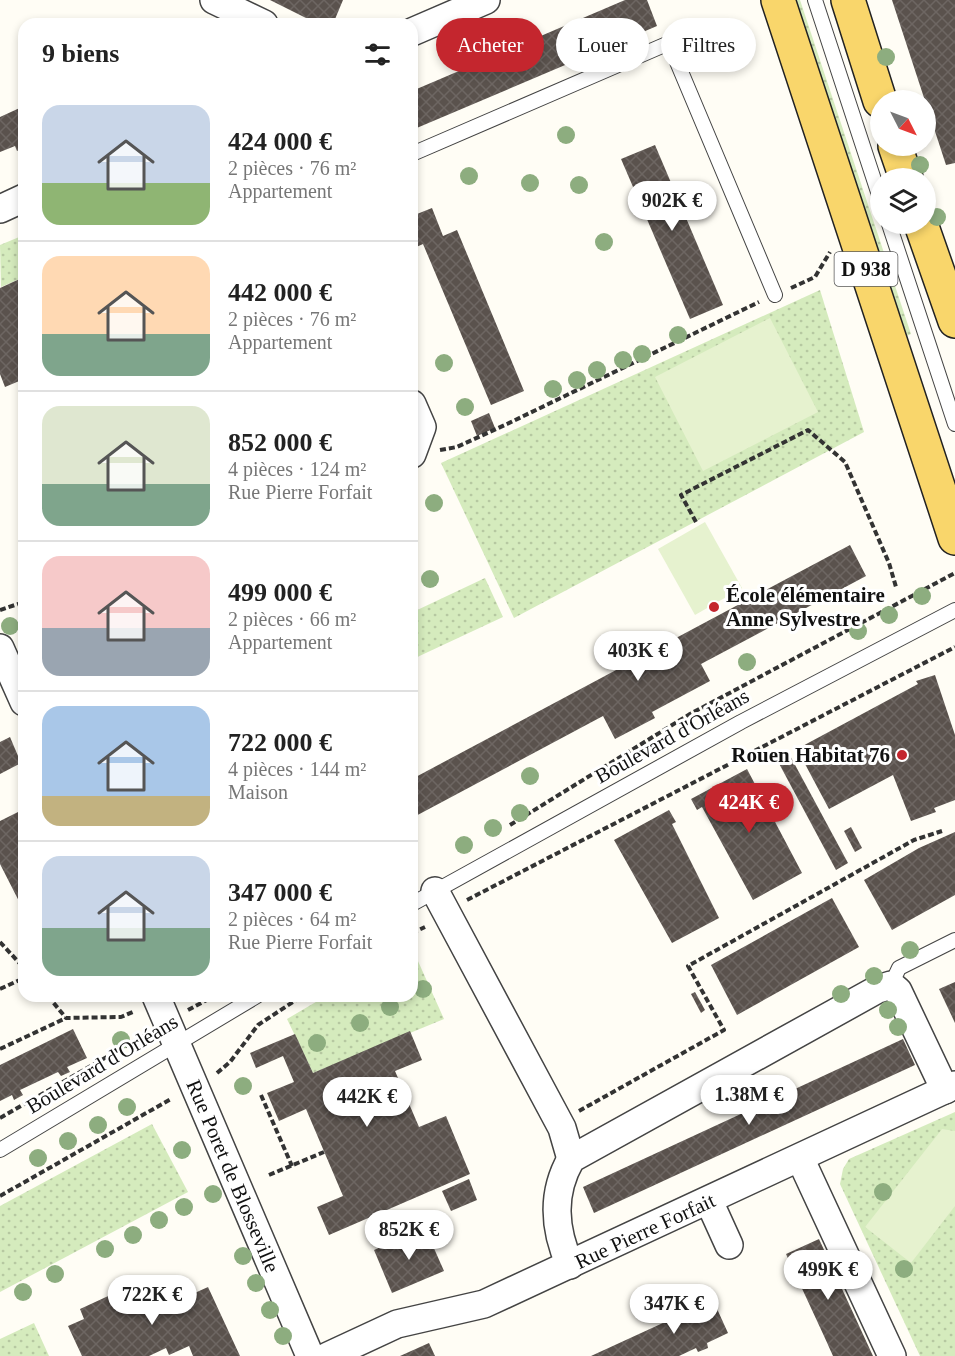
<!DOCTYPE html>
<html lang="fr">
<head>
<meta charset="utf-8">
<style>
	body { margin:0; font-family:"Times New Roman",serif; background:#f2f2f2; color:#222; height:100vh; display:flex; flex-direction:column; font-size:22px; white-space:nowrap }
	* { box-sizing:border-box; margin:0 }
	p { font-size:20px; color:#767676 }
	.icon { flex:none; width:33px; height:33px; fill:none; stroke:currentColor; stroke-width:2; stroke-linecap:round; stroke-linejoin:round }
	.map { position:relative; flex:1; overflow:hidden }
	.sheet { position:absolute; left:18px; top:18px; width:400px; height:984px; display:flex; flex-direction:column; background:#fff; border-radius:18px; box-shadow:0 3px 9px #0003 }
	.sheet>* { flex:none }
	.banner { position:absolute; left:436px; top:18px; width:428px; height:54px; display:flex; gap:12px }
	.needle { width:39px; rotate:132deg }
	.controls { position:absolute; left:870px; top:90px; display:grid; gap:12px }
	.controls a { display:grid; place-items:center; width:66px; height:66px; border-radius:50%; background:#fff; box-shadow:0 3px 9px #0003; font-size:30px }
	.price { position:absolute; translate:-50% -51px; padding:0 14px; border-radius:21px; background:#fff; color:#222; font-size:20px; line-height:39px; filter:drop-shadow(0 2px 3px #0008) }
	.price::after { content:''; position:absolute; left:50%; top:36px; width:18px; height:14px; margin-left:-9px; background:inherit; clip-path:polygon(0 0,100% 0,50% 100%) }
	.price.active { background:#c4262e; color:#fff }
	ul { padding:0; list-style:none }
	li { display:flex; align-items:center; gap:18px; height:150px; padding:0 24px }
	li+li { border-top:2px solid #e0e0e0 }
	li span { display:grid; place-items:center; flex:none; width:168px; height:120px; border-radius:18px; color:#555 }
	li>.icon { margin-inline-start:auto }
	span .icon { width:72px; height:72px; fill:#fffc; stroke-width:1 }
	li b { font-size:26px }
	h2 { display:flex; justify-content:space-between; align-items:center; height:72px; padding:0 24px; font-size:26px }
	.pill { padding:0 21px; border-radius:27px; background:#fff; box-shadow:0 3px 9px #0003; font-size:21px; line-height:54px }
	.pill.active { background:#c4262e; color:#fff }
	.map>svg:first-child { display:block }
	.grass { fill:url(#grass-dots) }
	.pitch { fill:#e6f2cf }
	.building { fill:url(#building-cross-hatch) }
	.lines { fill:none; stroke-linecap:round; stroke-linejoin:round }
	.lane-casing { stroke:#444; stroke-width:16 }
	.street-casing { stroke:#444; stroke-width:30 }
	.primary-casing { stroke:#222; stroke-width:36 }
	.path { stroke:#333; stroke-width:4; stroke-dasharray:6 3; stroke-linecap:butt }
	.lane { stroke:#fff; stroke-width:14 }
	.street { stroke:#fff; stroke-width:27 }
	.primary { stroke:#f9d66b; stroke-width:33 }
	.tree { fill:#8dad7f }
	.poi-dot { fill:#c4262e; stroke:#fff; stroke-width:2 }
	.labels { text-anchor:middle; stroke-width:6; stroke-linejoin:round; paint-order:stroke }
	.shield { fill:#fff; stroke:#585858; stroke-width:1.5 }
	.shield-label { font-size:20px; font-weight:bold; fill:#111 }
	.poi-label { font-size:21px; font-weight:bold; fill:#111; stroke:#fff; text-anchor:start }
	.street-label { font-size:21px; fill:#111; stroke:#fff }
</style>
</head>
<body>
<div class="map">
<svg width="955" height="1356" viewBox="0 0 955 1356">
	<defs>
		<pattern id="grass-dots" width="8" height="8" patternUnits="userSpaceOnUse" patternTransform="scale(1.5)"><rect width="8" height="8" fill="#d5ebbd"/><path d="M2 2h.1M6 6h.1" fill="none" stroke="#b6c8a1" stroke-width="1.8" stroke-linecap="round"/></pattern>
		<pattern id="building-cross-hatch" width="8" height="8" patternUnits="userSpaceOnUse" patternTransform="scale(1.5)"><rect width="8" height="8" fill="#5a524d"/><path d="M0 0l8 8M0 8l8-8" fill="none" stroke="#6d6662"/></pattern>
	</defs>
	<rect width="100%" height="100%" fill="#fffdf5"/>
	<g class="grass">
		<polygon points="791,0 800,0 911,334 902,338"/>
		<polygon points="24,235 24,277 1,287 0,245"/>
		<polygon points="820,290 864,432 514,618 441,463"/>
		<polygon points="485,578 503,617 413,659 413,612"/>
		<polygon points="413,950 444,1019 313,1073 287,1019 326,996 412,996"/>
		<polygon points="955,1112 955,1356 920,1356 840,1184 843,1169 849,1159"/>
		<polygon points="152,1124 188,1192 0,1292 0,1206"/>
		<polygon points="34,1323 49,1356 0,1356 0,1339"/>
	</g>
	<g class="pitch">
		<polygon points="770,318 818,412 703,471 655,377"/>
		<polygon points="705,522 742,588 695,615 658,549"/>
		<polygon points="942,1129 955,1131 955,1206 911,1263 865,1227"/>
	</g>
	<g class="building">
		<polygon points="270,0 343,0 333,24 318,24"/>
		<polygon points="625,0 647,0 657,26 412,130 412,91"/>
		<polygon points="892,0 955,0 955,163 946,165"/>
		<polygon points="24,106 24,148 17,151 15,146 0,152 0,117"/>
		<polygon points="655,145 723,305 690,319 621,159"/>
		<polygon points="432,208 443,236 457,230 524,391 491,405 423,244 412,249 412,216"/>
		<polygon points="24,277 24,379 5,387 0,374 0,288"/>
		<polygon points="489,413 495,428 477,436 471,421"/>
		<polygon points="850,545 866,576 701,664 710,681 652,712 655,718 615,739 603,716 412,818 412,779"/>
		<polygon points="935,675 955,735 955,800 934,808 936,812 911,821 893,775 829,809 797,749 918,684 916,681"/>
		<polygon points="10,737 21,763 0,774 0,742"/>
		<polygon points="787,750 848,863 836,870 775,756"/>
		<polygon points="747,769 802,873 753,900 702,807 697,810 691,799"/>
		<polygon points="24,809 23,834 24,911 0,864 0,821"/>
		<polygon points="669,810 676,822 672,824 719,918 672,943 614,840"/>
		<polygon points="851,827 862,848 855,852 844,831"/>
		<polygon points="955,832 955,895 892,930 864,880 919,848"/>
		<polygon points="832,898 859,947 737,1015 711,965"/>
		<polygon points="955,982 955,1023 939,989"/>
		<polygon points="695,992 705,1010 701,1013 691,994"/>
		<polygon points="73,1029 87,1058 67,1067 70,1072 61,1076 58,1072 20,1090 23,1095 14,1100 12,1095 0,1101 0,1065"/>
		<polygon points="410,1031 422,1060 395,1071 419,1127 446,1116 470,1174 329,1235 317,1207 343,1196 306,1109 279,1121 267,1093 294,1082 283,1056 256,1068 250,1053 295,1034 313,1073"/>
		<polygon points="903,1039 915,1065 594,1213 583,1187"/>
		<polygon points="469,1179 477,1200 451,1211 442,1191"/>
		<polygon points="425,1228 444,1271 392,1293 374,1250"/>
		<polygon points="819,1239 873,1356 833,1356 824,1336 786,1254"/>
		<polygon points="143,1280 157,1310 208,1287 240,1356 193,1356 189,1346 169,1355 166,1348 149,1356 82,1356 68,1326 84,1319 80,1309"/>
		<polygon points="713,1300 728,1333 707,1343 708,1348 698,1352 696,1348 679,1356 591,1356"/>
		<polygon points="429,1343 435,1356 400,1356"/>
	</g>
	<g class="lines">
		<g class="lane-casing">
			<g id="lane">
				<polyline points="815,0 880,198"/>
				<polyline points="412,154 669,43 775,295"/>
				<polyline points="889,224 955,424"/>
				<polyline points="412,904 741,722 955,610"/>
				<polyline points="891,985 899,968 955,940"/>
				<polyline points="0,1150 257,996"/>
			</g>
		</g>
		<g class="street-casing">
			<g id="street">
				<polyline points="214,0 264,24"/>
				<polyline points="412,32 486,0"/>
				<polyline points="0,209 24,198"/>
				<polyline points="412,404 422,427 412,454"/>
				<polyline points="0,648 24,702"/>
				<polyline points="435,891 562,1128 571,1159"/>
				<polyline points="156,996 310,1356"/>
				<polyline points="800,1158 892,1356"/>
				<polyline points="709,1201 729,1245"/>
				<path d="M570,1265C554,1229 551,1194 571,1159L878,989L891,985L898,991L945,1090"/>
				<polyline points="328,1356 397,1324 484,1304 955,1085"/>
			</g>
		</g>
		<g class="primary-casing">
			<g id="primary">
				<polyline points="778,0 955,538"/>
				<polyline points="848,0 880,101"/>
				<polyline points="895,146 906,178"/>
				<polyline points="921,224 955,321"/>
			</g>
		</g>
		<g class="path">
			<polyline points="791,288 815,277 830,252"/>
			<polyline points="440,450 457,447 507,424 759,302"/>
			<polyline points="696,522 681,495 808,430 845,462 889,563 896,587"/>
			<polyline points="0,610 24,602"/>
			<polyline points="510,825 690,714 955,573"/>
			<polyline points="467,900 955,647"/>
			<polyline points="412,933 425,927"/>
			<polyline points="0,942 24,968"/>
			<polyline points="0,989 24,978"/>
			<polyline points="48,996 66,1018 121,1017 135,1011"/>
			<polyline points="188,1010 214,996"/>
			<polyline points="0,1049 66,1018"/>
			<polyline points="217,1073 230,1062 258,1025 302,996"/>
			<polyline points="261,1095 292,1166"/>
			<polyline points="579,1111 724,1030 688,966 914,840 942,831"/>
			<polyline points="0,1118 145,1035"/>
			<polyline points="269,1175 324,1152"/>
			<polyline points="0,1196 171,1099"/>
		</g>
		<use href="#lane" class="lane"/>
		<use href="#street" class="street"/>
		<use href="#primary" class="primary"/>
	</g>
	<g class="tree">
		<circle cx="886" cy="57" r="9"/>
		<circle cx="566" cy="135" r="9"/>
		<circle cx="920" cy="165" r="9"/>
		<circle cx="469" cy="176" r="9"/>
		<circle cx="530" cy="183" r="9"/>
		<circle cx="579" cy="185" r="9"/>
		<circle cx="937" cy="217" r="9"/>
		<circle cx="604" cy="242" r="9"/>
		<circle cx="678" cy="335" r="9"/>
		<circle cx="642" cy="354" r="9"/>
		<circle cx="623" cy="360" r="9"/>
		<circle cx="444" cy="363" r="9"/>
		<circle cx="597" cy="370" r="9"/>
		<circle cx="577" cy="380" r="9"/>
		<circle cx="553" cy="389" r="9"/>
		<circle cx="465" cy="407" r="9"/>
		<circle cx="434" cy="503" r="9"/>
		<circle cx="430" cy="579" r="9"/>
		<circle cx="922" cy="596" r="9"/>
		<circle cx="889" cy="615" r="9"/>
		<circle cx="10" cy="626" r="9"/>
		<circle cx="858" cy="631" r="9"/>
		<circle cx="747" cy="662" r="9"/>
		<circle cx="530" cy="776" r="9"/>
		<circle cx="520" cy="813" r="9"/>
		<circle cx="493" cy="828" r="9"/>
		<circle cx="464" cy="845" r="9"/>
		<circle cx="910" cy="950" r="9"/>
		<circle cx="874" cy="976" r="9"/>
		<circle cx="423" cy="989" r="9"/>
		<circle cx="841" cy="994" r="9"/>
		<circle cx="390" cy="1007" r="9"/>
		<circle cx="888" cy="1010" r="9"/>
		<circle cx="360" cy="1023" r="9"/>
		<circle cx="898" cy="1027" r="9"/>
		<circle cx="121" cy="1040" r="9"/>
		<circle cx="317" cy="1043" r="9"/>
		<circle cx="243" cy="1086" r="9"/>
		<circle cx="127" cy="1107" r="9"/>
		<circle cx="98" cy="1125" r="9"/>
		<circle cx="68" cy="1141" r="9"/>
		<circle cx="182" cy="1150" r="9"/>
		<circle cx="38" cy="1158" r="9"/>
		<circle cx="883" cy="1192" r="9"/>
		<circle cx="213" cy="1194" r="9"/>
		<circle cx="184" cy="1207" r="9"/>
		<circle cx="159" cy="1220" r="9"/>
		<circle cx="133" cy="1235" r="9"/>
		<circle cx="105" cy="1249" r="9"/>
		<circle cx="243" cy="1256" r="9"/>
		<circle cx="904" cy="1269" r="9"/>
		<circle cx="55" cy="1274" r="9"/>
		<circle cx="256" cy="1283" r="9"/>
		<circle cx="23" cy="1292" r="9"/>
		<circle cx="270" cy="1310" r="9"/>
		<circle cx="283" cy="1336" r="9"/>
	</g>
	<g class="poi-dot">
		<circle cx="714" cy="607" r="6"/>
		<circle cx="902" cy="755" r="6"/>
	</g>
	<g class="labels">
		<rect class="shield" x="834.5" y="252" width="63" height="34" rx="4.5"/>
		<g class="shield-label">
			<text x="866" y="276">D 938</text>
		</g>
		<g class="poi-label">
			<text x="726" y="602">École élémentaire<tspan x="726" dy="24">Anne Sylvestre</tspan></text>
			<text x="890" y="762" text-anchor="end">Rouen Habitat 76</text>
		</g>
		<g class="street-label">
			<text transform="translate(672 736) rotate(-29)" y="7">Boulevard d'Orléans</text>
			<text transform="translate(102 1064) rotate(-31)" y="7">Boulevard d'Orléans</text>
			<text transform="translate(233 1176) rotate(67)" y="7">Rue Poret de Blosseville</text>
			<text transform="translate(645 1231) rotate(-25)" y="7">Rue Pierre Forfait</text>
		</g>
	</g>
</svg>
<div class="controls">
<a><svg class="needle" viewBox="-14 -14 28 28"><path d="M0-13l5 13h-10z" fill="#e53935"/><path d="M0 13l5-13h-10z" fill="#767676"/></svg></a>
<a><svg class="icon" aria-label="layers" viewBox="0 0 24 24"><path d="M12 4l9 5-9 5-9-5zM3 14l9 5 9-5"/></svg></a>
</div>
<b class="price" style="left:672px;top:232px">902K €</b>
<b class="price" style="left:638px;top:682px">403K €</b>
<b class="price active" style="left:749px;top:834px">424K €</b>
<b class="price" style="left:749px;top:1126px">1.38M €</b>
<b class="price" style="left:367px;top:1128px">442K €</b>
<b class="price" style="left:409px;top:1261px">852K €</b>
<b class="price" style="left:828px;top:1301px">499K €</b>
<b class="price" style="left:152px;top:1326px">722K €</b>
<b class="price" style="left:674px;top:1335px">347K €</b>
<div class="banner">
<a class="pill active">Acheter</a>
<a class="pill">Louer</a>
<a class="pill">Filtres</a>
</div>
<section class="sheet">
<h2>9 biens<svg class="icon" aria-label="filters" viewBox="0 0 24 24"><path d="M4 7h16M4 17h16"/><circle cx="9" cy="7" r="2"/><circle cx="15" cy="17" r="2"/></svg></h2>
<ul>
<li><span style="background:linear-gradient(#c9d6e8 65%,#8fb573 0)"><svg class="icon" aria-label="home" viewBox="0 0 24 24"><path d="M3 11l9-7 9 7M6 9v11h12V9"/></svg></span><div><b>424 000 €</b><p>2 pièces · 76 m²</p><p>Appartement</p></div></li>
<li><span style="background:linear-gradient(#ffd9b3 65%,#7fa58c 0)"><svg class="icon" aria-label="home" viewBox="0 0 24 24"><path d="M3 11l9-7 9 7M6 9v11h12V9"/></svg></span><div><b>442 000 €</b><p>2 pièces · 76 m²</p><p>Appartement</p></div></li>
<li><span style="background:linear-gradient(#dfe7d0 65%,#7fa58c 0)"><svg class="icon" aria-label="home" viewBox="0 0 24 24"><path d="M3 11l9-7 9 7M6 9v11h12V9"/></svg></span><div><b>852 000 €</b><p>4 pièces · 124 m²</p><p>Rue Pierre Forfait</p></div></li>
<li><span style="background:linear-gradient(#f6c9c9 60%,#9aa5b1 0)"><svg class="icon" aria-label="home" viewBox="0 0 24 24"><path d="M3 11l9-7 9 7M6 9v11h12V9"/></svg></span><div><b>499 000 €</b><p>2 pièces · 66 m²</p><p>Appartement</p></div></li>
<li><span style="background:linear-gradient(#a9c7e8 75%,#c2b280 0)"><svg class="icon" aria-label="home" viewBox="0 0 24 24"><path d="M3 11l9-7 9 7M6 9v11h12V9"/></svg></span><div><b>722 000 €</b><p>4 pièces · 144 m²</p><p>Maison</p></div></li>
<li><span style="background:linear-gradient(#c9d6e8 60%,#7fa58c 0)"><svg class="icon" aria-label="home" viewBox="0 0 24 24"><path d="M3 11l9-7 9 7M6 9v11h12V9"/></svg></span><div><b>347 000 €</b><p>2 pièces · 64 m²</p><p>Rue Pierre Forfait</p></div></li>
</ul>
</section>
</div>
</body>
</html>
